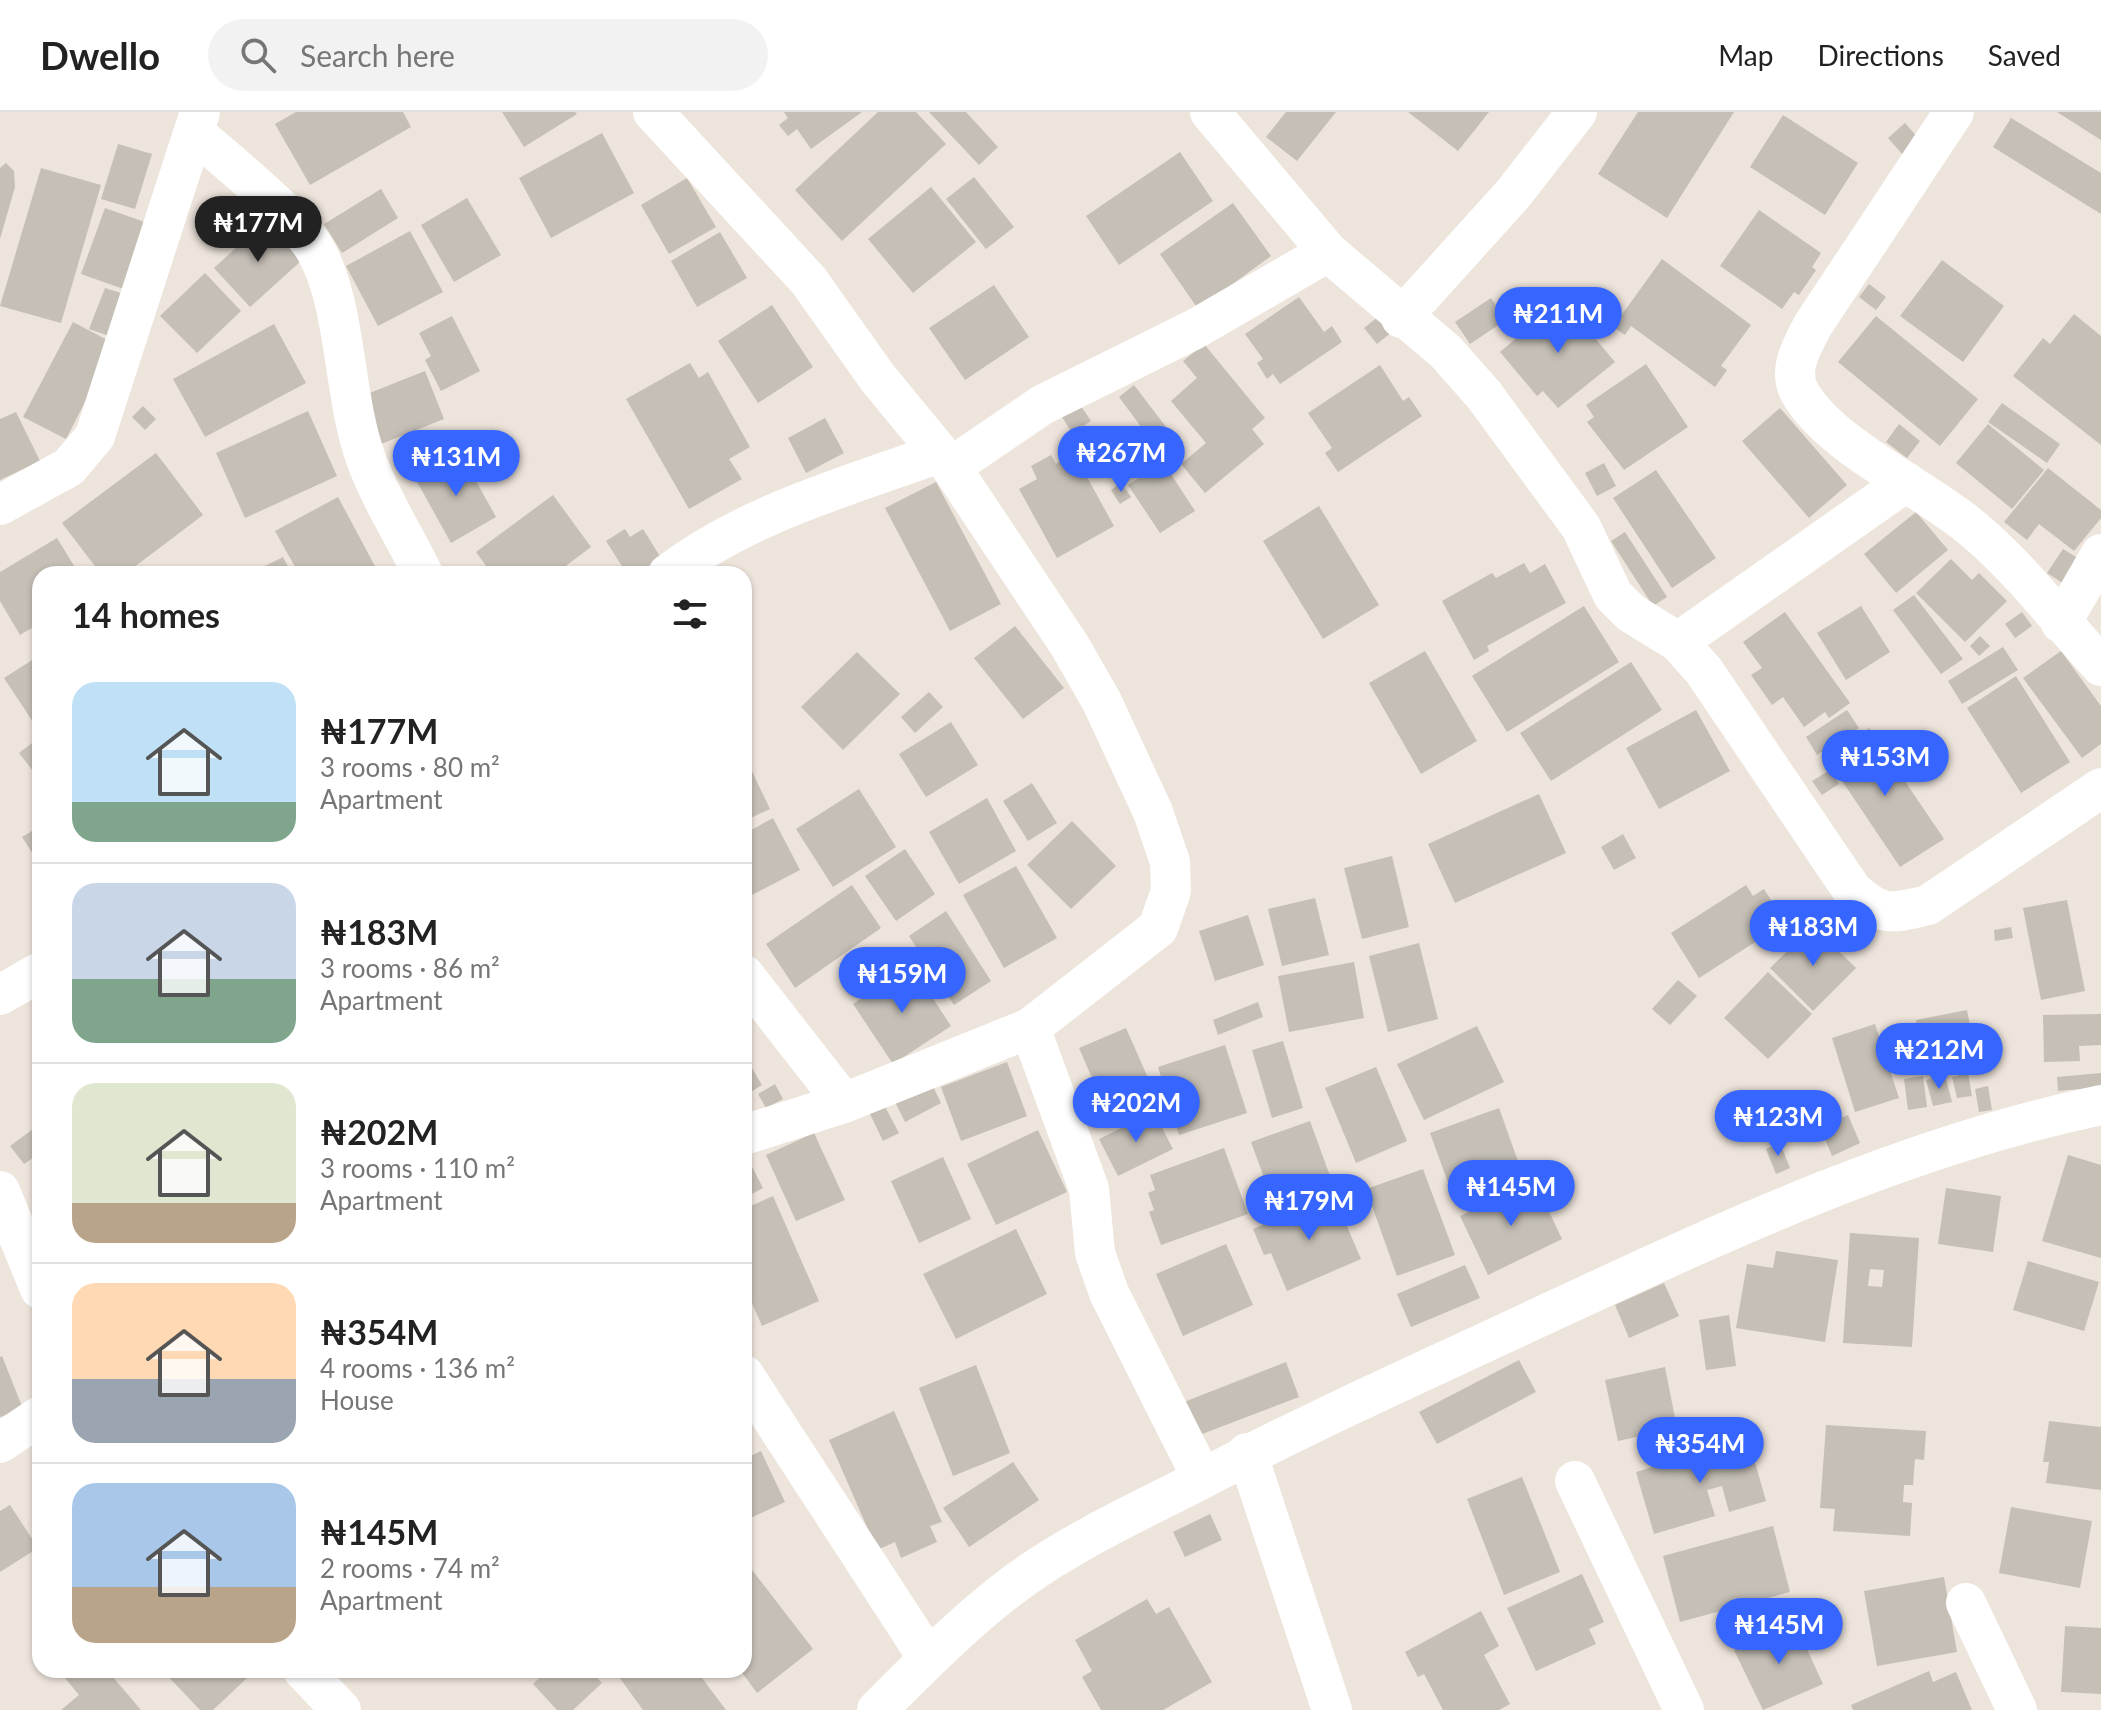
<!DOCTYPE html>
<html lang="en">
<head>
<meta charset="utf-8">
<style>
	body { margin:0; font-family:Lato,sans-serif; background:#f2f2f2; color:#222; height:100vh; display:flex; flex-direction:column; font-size:30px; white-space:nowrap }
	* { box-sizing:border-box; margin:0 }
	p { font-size:26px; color:#767676 }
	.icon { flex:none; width:44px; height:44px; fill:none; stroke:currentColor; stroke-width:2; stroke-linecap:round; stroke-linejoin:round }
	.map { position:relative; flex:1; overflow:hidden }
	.panel { position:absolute; left:32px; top:454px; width:720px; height:1112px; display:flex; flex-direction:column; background:#fff; border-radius:24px; box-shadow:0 2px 6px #0004 }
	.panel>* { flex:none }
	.price { position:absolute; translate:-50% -68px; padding:0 18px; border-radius:28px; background:#3665ff; color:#fff; font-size:26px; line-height:52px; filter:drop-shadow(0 2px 4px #0008) }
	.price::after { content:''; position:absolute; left:50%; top:48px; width:24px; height:18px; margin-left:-12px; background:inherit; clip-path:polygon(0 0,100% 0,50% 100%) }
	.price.on { background:#222; color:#fff }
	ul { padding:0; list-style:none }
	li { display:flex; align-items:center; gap:24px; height:200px; padding:0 40px }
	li+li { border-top:2px solid #e0e0e0 }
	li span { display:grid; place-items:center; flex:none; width:224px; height:160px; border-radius:24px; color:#555 }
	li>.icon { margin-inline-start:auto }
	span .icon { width:96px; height:96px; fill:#fffc; stroke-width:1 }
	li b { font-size:34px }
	h2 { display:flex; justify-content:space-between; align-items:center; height:96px; padding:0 40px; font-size:34px }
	header { display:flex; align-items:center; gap:48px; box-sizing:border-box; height:112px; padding:0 40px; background:#fff; border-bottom:2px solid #e0e0e0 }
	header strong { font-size:38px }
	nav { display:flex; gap:44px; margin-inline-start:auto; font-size:28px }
	.search { width:560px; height:72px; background:#f2f2f2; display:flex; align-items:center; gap:20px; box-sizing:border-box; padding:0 28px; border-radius:44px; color:#767676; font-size:30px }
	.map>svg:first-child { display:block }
	.building { fill:#c5bfb6; fill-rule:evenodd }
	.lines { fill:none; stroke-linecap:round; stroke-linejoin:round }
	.street { stroke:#fff; stroke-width:40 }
</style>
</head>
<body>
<header>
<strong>Dwello</strong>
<div class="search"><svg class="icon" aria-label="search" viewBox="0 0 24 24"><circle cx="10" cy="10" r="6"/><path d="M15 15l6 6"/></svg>Search here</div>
<nav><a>Map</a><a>Directions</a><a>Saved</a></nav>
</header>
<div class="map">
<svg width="2101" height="1598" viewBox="0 0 2101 1598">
	<rect width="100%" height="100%" fill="#ede4db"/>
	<g class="building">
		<polygon points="296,0 403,0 411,15 310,73 275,12"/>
		<polygon points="502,0 575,0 577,2 524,35"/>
		<polygon points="784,0 862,0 811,37 797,17 788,24 779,13 788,6"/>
		<polygon points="878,0 916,0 946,32 842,129 795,78"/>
		<polygon points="929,0 966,0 998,35 979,53"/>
		<polygon points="1286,0 1336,0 1297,49 1266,25"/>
		<polygon points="1408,0 1489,0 1458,39"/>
		<polygon points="1638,0 1734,0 1667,106 1598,62"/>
		<polygon points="2057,0 2101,0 2101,28"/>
		<polygon points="1783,3 1858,51 1825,103 1750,55"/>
		<polygon points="2011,6 2101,61 2101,102 1993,35"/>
		<polygon points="1905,11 1920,28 1903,43 1888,26"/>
		<polygon points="602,21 634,81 551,126 519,66"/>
		<polygon points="118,32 152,42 135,97 101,87"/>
		<polygon points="1180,40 1213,89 1119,153 1086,104"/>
		<polygon points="6,51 14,59 15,75 0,127 0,56"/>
		<polygon points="41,56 101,73 61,211 0,194"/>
		<polygon points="974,65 1014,115 986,137 946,87"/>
		<polygon points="687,66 716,115 669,142 641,93"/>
		<polygon points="931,75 976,130 913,181 868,127"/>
		<polygon points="381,77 398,106 342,141 324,112"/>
		<polygon points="467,86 501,143 454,170 421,113"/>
		<polygon points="1233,91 1271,144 1198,197 1160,142"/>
		<polygon points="105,96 156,114 132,180 81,162"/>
		<polygon points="1759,98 1821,141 1812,155 1816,158 1799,183 1794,180 1782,197 1720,154"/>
		<polygon points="265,109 301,149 250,195 214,156"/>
		<polygon points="410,119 443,180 378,214 346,154"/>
		<polygon points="720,120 747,166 697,195 671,149"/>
		<polygon points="1662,147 1751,213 1721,254 1727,258 1715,275 1631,214 1625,223 1613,215"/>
		<polygon points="1942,148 2004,194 1963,250 1900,204"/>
		<polygon points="205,161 241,199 197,241 160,204"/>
		<polygon points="1869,172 1886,185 1876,198 1859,185"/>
		<polygon points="994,173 1029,225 965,268 929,216"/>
		<polygon points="105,176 130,184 115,226 89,217"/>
		<polygon points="1299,185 1324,220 1332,214 1342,230 1280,272 1273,262 1267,267 1257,251 1263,247 1245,222"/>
		<polygon points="1491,186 1506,208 1470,232 1455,210"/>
		<polygon points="1562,187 1615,250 1558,296 1543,279 1537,284 1500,240"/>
		<polygon points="772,193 813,255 758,291 718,229"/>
		<polygon points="2074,202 2101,224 2101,333 2013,264 2043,226 2050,232"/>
		<polygon points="452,204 480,259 441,279 425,248 431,244 419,221"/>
		<polygon points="1379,204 1392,220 1377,232 1364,216"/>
		<polygon points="1876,204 1978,287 1940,334 1838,250"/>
		<polygon points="73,210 115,232 66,327 23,305"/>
		<polygon points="274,212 306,271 205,325 173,267"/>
		<polygon points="1204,232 1265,306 1252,317 1264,332 1205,381 1181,352 1206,331 1171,289 1197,266 1183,249"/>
		<polygon points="690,251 699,266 708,260 750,335 729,347 742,367 689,397 626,287"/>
		<polygon points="1646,252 1688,315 1624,358 1587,310 1594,305 1586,293"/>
		<polygon points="1380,253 1403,289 1409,285 1422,304 1338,360 1325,341 1332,336 1308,301"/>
		<polygon points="425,259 444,307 376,334 357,286"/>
		<polygon points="1134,273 1166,315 1150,327 1119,285"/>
		<polygon points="1075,285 1091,309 1072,321 1057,297"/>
		<polygon points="2002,291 2060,332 2047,351 1988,310"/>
		<polygon points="143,294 156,307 145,318 132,305"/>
		<polygon points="1780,296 1847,373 1809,406 1742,329"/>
		<polygon points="308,299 337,364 245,406 216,341"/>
		<polygon points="16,300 40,349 0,368 0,307"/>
		<polygon points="825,306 844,341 806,361 788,326"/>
		<polygon points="1899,312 1920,329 1907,346 1886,330"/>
		<polygon points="1988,312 2044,358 2012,397 1956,351"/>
		<polygon points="156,341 203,403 125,462 101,462 62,411"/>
		<polygon points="461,342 496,405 451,431 416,368"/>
		<polygon points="1051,343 1056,352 1065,346 1068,352 1077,347 1114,414 1057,446 1019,377 1037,367 1031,354"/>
		<polygon points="1163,350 1195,399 1160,421 1128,373"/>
		<polygon points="1604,351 1616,374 1597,384 1585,361"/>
		<polygon points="2048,356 2101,398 2101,406 2074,439 2039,412 2027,428 2004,410"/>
		<polygon points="1656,358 1716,446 1672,476 1613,386"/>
		<polygon points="936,370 1001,492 950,519 885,396"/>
		<polygon points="1121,371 1131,385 1120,392 1111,378"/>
		<polygon points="553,383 591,435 555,462 492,462 476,440"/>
		<polygon points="338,385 377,458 370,462 299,462 275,419"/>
		<polygon points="1319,394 1379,493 1323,527 1263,429"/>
		<polygon points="1916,400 1948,438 1896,481 1864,442"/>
		<polygon points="625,417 630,425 643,417 661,446 636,462 627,462 606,429"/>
		<polygon points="1625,420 1667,485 1653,494 1611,429"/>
		<polygon points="57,426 79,462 40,462 40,511 20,523 0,489 0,460"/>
		<polygon points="2063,437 2081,448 2066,473 2047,461"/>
		<polygon points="283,445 292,462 249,462"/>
		<polygon points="1951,447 1972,468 1979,461 2007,489 1965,530 1916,481"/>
		<polygon points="1524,451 1530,461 1545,452 1566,491 1487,534 1489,539 1474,548 1442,489 1492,461 1496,466"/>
		<polygon points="1914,483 1963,547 1941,562 1893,498"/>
		<polygon points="1584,494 1619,550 1507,620 1472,564"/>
		<polygon points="1861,494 1890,540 1846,568 1817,521"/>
		<polygon points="1785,500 1850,591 1829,606 1825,600 1804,615 1783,585 1772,593 1751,563 1762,556 1743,530"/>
		<polygon points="2022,500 2032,514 2015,526 2005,512"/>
		<polygon points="1015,514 1064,576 1023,607 974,546"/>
		<polygon points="1980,524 1990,534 1979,544 1970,534"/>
		<polygon points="2003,535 2018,558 1962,592 1948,569"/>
		<polygon points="1425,539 1477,629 1421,662 1369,571"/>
		<polygon points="2061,539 2101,594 2101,632 2082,646 2023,566"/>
		<polygon points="857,540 900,582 843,638 801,595"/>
		<polygon points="40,543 40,610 35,613 4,566"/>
		<polygon points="1631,550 1662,598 1551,669 1520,621"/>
		<polygon points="2016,564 2070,650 2021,681 1967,596"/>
		<polygon points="929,580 943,595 915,621 901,605"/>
		<polygon points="1696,598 1730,659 1659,697 1626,636"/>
		<polygon points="1847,598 1859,616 1817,643 1806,625"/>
		<polygon points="951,610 978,653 926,685 899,642"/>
		<polygon points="1869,616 1944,727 1900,755 1826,645"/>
		<polygon points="40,625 40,668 19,641"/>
		<polygon points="749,653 770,697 744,709 744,656"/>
		<polygon points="1830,658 1839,672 1822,683 1812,669"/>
		<polygon points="1032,671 1057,711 1028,729 1003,689"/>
		<polygon points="859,677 896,735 833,775 796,717"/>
		<polygon points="1539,682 1566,741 1455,791 1428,732"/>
		<polygon points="987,686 1016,739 959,772 929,720"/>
		<polygon points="773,706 800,758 748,785 744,777 744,722"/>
		<polygon points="1072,709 1116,754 1071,797 1027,753"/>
		<polygon points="40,714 40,753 22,725"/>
		<polygon points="1623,722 1636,746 1614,758 1601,735"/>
		<polygon points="905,737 935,782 896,809 865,764"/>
		<polygon points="1392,744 1409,815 1362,827 1344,756"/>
		<polygon points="1016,754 1057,826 1004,856 963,783"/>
		<polygon points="852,773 881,816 795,876 766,832"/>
		<polygon points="1746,773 1753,784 1764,777 1776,796 1765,803 1774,818 1699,866 1671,821"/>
		<polygon points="1315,786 1329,843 1282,854 1268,797"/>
		<polygon points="2067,788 2085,879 2041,888 2023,796"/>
		<polygon points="946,799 991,869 954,893 909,824"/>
		<polygon points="1248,803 1264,853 1215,869 1199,819"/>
		<polygon points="1813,814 1856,856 1813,899 1770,856"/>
		<polygon points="2011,815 2013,826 1995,829 1994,818"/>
		<polygon points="1419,831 1438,907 1388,920 1369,844"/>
		<polygon points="1354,850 1364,906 1289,920 1278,864"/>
		<polygon points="911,853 951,914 893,952 853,892"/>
		<polygon points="1768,860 1812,902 1768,947 1724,906"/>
		<polygon points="1678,868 1697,884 1670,913 1652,897"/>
		<polygon points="1258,890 1263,905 1218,923 1213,908"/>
		<polygon points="1967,898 1977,949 1926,959 1916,908"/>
		<polygon points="2101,902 2101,933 2079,934 2080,949 2044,950 2043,903"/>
		<polygon points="1875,912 1899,986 1855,1000 1832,926"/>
		<polygon points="1477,914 1504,970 1424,1008 1397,952"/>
		<polygon points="1126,916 1156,984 1109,1005 1079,936"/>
		<polygon points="1283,929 1303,996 1272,1006 1252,938"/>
		<polygon points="1225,933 1247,1001 1179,1023 1158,955"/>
		<polygon points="744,943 762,973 744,984"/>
		<polygon points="1007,950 1027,1004 961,1029 941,975"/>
		<polygon points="1376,955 1407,1029 1356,1051 1325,976"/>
		<polygon points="1968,961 1972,984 1957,986 1952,965"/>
		<polygon points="2101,961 2101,975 2058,979 2057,965"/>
		<polygon points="1945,963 1952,990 1933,994 1926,968"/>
		<polygon points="1923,964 1927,995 1908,998 1904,967"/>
		<polygon points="930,968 941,991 905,1010 893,986"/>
		<polygon points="775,972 783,987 766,996 758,982"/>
		<polygon points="1988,974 1992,998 1979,1000 1975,977"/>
		<polygon points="882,989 899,1021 883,1029 867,996"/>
		<polygon points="1499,996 1519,1052 1450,1076 1430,1021"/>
		<polygon points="1154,1000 1173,1037 1118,1064 1099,1027"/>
		<polygon points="1848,1003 1860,1031 1832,1044 1820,1015"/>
		<polygon points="1310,1009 1330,1064 1271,1085 1251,1030"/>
		<polygon points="40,1012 40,1041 24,1052 10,1034"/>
		<polygon points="1038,1018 1067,1080 996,1113 967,1052"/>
		<polygon points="814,1021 845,1088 796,1109 766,1043"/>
		<polygon points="1780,1031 1790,1056 1776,1062 1766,1037"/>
		<polygon points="1224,1036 1248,1102 1161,1133 1149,1100 1154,1098 1148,1081 1155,1078 1150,1063"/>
		<polygon points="2068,1043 2101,1053 2101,1146 2042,1129"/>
		<polygon points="943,1045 971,1107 919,1131 891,1069"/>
		<polygon points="749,1049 763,1076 744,1086 744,1052"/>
		<polygon points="1423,1057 1455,1143 1397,1164 1366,1077"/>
		<polygon points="1534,1068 1562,1127 1488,1163 1460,1104"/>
		<polygon points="1946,1076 2001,1084 1993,1140 1938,1132"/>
		<polygon points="1333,1082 1361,1147 1287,1179 1271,1141 1264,1143 1253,1117"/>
		<polygon points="773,1084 819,1189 762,1214 744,1173 744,1097"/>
		<polygon points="1016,1117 1047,1182 956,1227 923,1162"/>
		<path d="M1850,1121L1919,1126L1912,1235L1843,1231ZM1870,1157L1884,1158L1882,1175L1868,1174Z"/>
		<polygon points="1226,1132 1253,1193 1183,1224 1156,1162"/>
		<polygon points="1776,1139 1838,1148 1825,1230 1736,1216 1747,1152 1773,1156"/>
		<polygon points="2028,1149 2099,1170 2084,1219 2013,1198"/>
		<polygon points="1465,1153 1480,1186 1411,1215 1397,1182"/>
		<polygon points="1664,1171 1679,1204 1629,1226 1615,1193"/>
		<polygon points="1729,1203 1736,1254 1706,1258 1699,1208"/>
		<polygon points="2,1244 23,1297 0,1305 0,1245"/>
		<polygon points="1519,1248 1536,1280 1437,1332 1419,1300"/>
		<polygon points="1286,1250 1299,1285 1197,1324 1184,1290"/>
		<polygon points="976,1253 1010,1341 953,1364 919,1276"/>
		<polygon points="1665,1255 1677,1316 1618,1329 1605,1268"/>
		<polygon points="894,1299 942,1410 930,1414 937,1430 901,1446 895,1430 877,1438 829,1328"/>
		<polygon points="2049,1309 2101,1315 2101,1378 2046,1371 2049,1350 2043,1350"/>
		<polygon points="1826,1313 1926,1319 1924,1348 1915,1347 1913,1373 1904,1373 1903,1390 1912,1391 1910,1424 1833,1419 1835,1397 1820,1396"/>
		<polygon points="1748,1326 1766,1389 1729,1400 1722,1374 1707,1378 1715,1404 1654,1422 1636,1360"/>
		<polygon points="761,1339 785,1390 744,1409 744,1347"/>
		<polygon points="1013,1350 1039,1388 969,1435 943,1396"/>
		<polygon points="1522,1365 1560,1460 1504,1483 1467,1387"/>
		<polygon points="10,1393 38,1436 0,1460 0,1399"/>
		<polygon points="2011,1395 2092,1409 2080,1476 1999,1461"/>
		<polygon points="1210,1402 1222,1428 1185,1445 1173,1420"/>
		<polygon points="1773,1414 1790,1480 1680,1510 1663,1444"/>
		<polygon points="749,1454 813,1537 757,1581 740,1558 744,1558 744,1458"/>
		<polygon points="1582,1462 1604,1510 1589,1517 1596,1532 1536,1559 1507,1496"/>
		<polygon points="1944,1465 1957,1540 1877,1554 1864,1479"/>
		<polygon points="1147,1487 1156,1502 1169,1495 1212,1570 1163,1598 1101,1598 1082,1565 1092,1559 1075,1528"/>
		<polygon points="1481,1499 1499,1534 1484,1543 1510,1592 1499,1598 1443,1598 1424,1562 1418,1565 1405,1540"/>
		<polygon points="1794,1509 1823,1572 1763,1598 1734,1538"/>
		<polygon points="2065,1514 2101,1516 2101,1582 2061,1580"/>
		<polygon points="74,1558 107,1558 141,1598 61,1598 79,1583 65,1566"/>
		<polygon points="162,1558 239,1558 247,1566 213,1598 200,1598"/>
		<polygon points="548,1558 590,1558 602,1571 573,1598 557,1598 533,1572"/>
		<polygon points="614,1558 696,1558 726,1598 643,1598"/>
		<polygon points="1929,1559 1933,1570 1956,1560 1972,1598 1853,1598 1851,1593"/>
	</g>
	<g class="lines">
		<g class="street">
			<polyline points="653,0 809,169 877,265 951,355 1070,534 1102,590 1153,700 1170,750 1171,779 1158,816 1030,916 844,991 744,1023"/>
			<path d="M1210,0L1328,140L1446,240L1484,283L1581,415L1613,483L1631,501L1678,530L1704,559L1852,778C1881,805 1891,802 1928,793L2101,676"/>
			<path d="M1954,0L1813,213C1802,234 1787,258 1800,281C1829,332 1921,375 1967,412C2018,453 2057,506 2101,554"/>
			<path d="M194,20C226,49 296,103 316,139C347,194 343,285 366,347C380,386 405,425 423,462"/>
			<polyline points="1401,206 1513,82 1577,0"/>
			<polyline points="951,355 1042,293 1195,217 1328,140"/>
			<polyline points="0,393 69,355 95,324 200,0"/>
			<path d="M668,462C748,401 846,375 939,341"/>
			<polyline points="2061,511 2101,442"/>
			<polyline points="1678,530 1906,370"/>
			<polyline points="744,863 844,991"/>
			<polyline points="0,883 40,860"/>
			<polyline points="1030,916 1089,1077 1095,1141 1109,1181 1202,1366"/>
			<polyline points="0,1079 40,1177"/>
			<polyline points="744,1263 928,1546"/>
			<polyline points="0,1331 40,1304"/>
			<polyline points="1247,1341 1332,1598"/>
			<polyline points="1575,1369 1684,1598"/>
			<polyline points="1966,1491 2017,1598"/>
			<polyline points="303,1558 341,1598"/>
			<path d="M877,1598C922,1553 968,1506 1020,1468C1077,1427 1140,1399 1202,1367C1304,1313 1409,1266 1514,1217C1704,1129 1895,1036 2101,993"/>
		</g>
	</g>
</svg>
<b class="price on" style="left:258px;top:152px">₦177M</b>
<b class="price" style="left:1558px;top:243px">₦211M</b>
<b class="price" style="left:1121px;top:382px">₦267M</b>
<b class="price" style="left:456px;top:386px">₦131M</b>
<b class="price" style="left:1885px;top:686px">₦153M</b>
<b class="price" style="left:1813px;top:856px">₦183M</b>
<b class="price" style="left:902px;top:903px">₦159M</b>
<b class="price" style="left:1939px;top:979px">₦212M</b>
<b class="price" style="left:1136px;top:1032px">₦202M</b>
<b class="price" style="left:1778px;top:1046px">₦123M</b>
<b class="price" style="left:1511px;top:1116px">₦145M</b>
<b class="price" style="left:1309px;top:1130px">₦179M</b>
<b class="price" style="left:1700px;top:1373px">₦354M</b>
<b class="price" style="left:1779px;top:1554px">₦145M</b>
<section class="panel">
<h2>14 homes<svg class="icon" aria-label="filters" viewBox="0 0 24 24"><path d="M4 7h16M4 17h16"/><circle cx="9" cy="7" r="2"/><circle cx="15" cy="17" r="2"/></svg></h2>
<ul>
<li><span style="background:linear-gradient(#bfe0f5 75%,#7fa58c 0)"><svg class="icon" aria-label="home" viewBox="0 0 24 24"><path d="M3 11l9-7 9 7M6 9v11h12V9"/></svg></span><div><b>₦177M</b><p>3 rooms · 80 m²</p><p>Apartment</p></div></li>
<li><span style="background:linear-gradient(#c9d6e8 60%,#7fa58c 0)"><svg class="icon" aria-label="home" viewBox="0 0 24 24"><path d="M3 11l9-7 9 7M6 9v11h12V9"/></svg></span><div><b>₦183M</b><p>3 rooms · 86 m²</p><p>Apartment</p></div></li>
<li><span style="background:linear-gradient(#dfe7d0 75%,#b9a48a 0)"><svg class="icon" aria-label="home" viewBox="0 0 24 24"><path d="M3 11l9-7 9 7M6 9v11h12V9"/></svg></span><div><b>₦202M</b><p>3 rooms · 110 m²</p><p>Apartment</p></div></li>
<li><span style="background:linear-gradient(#ffd9b3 60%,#9aa5b1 0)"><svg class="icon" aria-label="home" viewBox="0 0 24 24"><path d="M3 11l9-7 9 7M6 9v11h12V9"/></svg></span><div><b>₦354M</b><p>4 rooms · 136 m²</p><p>House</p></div></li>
<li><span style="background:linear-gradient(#a9c7e8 65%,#b9a48a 0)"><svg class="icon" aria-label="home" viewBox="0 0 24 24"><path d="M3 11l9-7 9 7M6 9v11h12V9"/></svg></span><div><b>₦145M</b><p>2 rooms · 74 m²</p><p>Apartment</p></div></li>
</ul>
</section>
</div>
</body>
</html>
